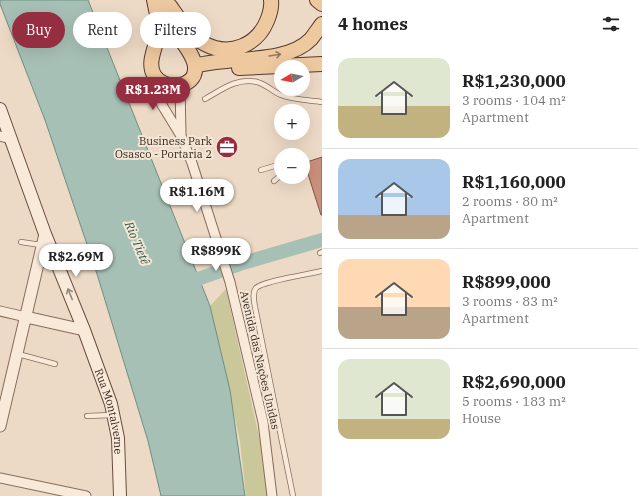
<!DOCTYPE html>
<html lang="en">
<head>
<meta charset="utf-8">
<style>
	body { margin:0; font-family:"IBM Plex Serif",serif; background:#f2f2f2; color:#222; height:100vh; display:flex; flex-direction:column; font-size:15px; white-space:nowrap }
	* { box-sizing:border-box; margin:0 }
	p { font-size:13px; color:#767676 }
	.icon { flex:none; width:22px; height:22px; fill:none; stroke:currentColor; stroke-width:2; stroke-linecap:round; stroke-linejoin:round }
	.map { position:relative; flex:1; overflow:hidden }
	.panel { display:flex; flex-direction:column; background:#fff; width:316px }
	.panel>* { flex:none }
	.guide { position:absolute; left:12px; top:12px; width:250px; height:36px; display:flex; gap:8px }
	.needle { width:26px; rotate:260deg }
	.fabs { position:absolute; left:274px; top:60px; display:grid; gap:8px }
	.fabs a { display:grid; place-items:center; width:36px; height:36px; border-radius:50%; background:#fff; box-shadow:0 4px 16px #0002; font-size:20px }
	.price { position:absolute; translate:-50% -34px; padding:0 9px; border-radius:14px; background:#fff; color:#222; font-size:13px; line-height:26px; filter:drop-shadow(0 1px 2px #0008) }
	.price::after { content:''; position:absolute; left:50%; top:24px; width:12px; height:9px; margin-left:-6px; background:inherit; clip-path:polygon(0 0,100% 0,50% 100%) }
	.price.on { background:#942e40; color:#fff }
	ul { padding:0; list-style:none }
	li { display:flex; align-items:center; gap:12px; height:100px; padding:0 16px }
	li+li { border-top:1px solid #e0e0e0 }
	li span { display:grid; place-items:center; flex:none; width:112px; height:80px; border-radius:12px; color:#555 }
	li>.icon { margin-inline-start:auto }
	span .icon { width:48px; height:48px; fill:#fffc; stroke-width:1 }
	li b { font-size:17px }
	h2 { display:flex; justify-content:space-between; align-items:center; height:48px; padding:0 16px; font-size:17px }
	.pill { padding:0 14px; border-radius:18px; background:#fff; box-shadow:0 4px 16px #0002; font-size:14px; line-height:36px }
	.pill.on { background:#942e40; color:#fff }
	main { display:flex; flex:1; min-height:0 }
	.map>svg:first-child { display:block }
	.green { fill:#cac89a }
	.water { fill:#a7c0b5; stroke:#6e8e81 }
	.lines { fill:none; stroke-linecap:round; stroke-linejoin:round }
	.river { stroke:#a7c0b5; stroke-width:14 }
	.building { fill:#c9907d; stroke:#855243 }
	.service-casing { stroke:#876c5c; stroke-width:6 }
	.minor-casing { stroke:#876c5c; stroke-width:11 }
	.tertiary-casing { stroke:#876c5c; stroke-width:13 }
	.secondary-casing { stroke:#694d3f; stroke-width:14 }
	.primary-casing { stroke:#553b30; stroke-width:16 }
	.service { stroke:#f8e9d9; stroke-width:4.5 }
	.minor { stroke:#f8e9d9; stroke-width:9 }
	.tertiary { stroke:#f8e9d9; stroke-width:11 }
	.secondary { stroke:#f8e9d9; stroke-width:12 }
	.primary { stroke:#eec89f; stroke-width:14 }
	.oneway { stroke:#93785f }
	.oneway2 { stroke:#98887c }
	.labels { text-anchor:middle; stroke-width:4; stroke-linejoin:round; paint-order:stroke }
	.poi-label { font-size:11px; fill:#38271f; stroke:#f4e6d5; text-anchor:end }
	.street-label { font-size:11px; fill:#38271f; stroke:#f4e6d5 }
	.water-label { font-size:12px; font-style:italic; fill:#2f574e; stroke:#f4e6d5 }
</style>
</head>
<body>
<main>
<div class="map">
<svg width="322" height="496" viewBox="0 0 322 496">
	<rect width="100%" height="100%" fill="#eddac6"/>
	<polygon class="green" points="226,289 264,459 267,496 246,496 240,441 210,306"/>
	<polygon class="water" points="0,0 88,0 210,306 230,390 245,496 161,496 148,441 97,274 45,120 0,4"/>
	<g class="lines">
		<polyline class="river" points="181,285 243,263 322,240"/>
	</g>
	<polygon class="building" points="322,157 322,215 321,215 308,174 309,171 304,163"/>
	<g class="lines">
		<g class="service-casing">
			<g id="service">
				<path d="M205,99C221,90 237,77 257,82C266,84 273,92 281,95C294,100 308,100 321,102"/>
				<polyline points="261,170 281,164"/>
				<polyline points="303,171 305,172"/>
				<polyline points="274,181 281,175"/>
				<polyline points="21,242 41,245"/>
				<polyline points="320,253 322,252"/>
				<polyline points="18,354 55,364"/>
				<polyline points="87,416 112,415"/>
				<path d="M293,496L255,307C254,301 252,293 256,288C263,281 310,274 322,271"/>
			</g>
		</g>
		<g class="minor-casing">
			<g id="minor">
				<polyline points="155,76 157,93 162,105 181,136 192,163 230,282 263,422 272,496"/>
				<polyline points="180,85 181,134"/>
				<polyline points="0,136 11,139"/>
				<polyline points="0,311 26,317"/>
				<polyline points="0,478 86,496"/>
			</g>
		</g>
		<g class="tertiary-casing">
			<g id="tertiary">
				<polyline points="26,317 84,330"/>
				<polyline points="0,426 45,234"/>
			</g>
		</g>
		<g class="secondary-casing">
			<g id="secondary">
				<path id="s1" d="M0,109L45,234L84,330L111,404L118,438L120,496"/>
			</g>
		</g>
		<g class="primary-casing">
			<g id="primary">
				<path d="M154,0C156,10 159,20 158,30C158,45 146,61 154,75C163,91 197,89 195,67C194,54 181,41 174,30C169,21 164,10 159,0"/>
				<polyline points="317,0 322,4"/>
				<path d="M170,6C180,20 189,36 205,44C230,57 257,45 267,21C270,14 272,8 271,0"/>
				<path d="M195,66C229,56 286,65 311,39C315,34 318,29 322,24"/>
				<polyline points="239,68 322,64"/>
			</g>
		</g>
		<use href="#service" class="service"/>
		<use href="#minor" class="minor"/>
		<use href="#tertiary" class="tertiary"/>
		<use href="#secondary" class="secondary"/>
		<use href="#primary" class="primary"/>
	</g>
	<defs><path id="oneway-shaft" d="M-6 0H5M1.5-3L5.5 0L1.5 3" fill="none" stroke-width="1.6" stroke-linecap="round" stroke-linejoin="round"/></defs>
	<use class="oneway" href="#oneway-shaft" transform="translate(275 55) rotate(-9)"/>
	<use class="oneway2" href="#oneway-shaft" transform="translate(70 294) rotate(-112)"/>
	<defs>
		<g id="office-disc" transform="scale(1.15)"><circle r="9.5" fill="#942e40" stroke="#f4e6d5"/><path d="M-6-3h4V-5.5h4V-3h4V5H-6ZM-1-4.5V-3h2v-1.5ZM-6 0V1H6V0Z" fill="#fff"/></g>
	</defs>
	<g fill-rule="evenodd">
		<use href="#office-disc" x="227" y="147"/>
	</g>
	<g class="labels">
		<g class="poi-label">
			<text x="212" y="145">Business Park<tspan x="212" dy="13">Osasco - Portaria 2</tspan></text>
		</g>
		<g class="street-label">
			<text transform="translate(260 360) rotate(77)" y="4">Avenida das Nações Unidas</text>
			<text dy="4" stroke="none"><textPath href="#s1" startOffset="322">Rua Montalverne</textPath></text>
		</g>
		<g class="water-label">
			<text transform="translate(137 243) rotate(67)" y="4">Rio Tietê</text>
		</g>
	</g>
</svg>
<div class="fabs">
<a><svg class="needle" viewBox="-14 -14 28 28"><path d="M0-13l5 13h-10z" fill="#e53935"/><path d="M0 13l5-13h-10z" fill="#767676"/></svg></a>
<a>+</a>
<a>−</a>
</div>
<b class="price on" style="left:153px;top:111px">R$1.23M</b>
<b class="price" style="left:197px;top:213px">R$1.16M</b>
<b class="price" style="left:216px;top:272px">R$899K</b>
<b class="price" style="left:76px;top:278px">R$2.69M</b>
<div class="guide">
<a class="pill on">Buy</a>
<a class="pill">Rent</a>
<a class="pill">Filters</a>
</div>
</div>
<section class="panel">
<h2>4 homes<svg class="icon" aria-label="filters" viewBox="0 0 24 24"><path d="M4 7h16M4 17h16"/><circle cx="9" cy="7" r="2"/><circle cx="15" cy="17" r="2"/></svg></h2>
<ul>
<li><span style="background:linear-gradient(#dfe7d0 60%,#c2b280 0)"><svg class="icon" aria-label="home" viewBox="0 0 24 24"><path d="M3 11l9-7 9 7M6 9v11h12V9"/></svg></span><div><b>R$1,230,000</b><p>3 rooms · 104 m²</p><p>Apartment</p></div></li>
<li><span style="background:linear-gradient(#a9c7e8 70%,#b9a48a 0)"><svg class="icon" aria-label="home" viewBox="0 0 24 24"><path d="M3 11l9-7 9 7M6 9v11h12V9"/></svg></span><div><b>R$1,160,000</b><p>2 rooms · 80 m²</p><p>Apartment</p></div></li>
<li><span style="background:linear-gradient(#ffd9b3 60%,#b9a48a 0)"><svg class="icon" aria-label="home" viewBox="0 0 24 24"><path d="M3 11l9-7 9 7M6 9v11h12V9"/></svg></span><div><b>R$899,000</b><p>3 rooms · 83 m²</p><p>Apartment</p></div></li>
<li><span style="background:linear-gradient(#dfe7d0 75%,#c2b280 0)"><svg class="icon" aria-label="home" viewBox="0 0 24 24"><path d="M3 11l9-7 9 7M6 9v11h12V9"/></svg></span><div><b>R$2,690,000</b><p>5 rooms · 183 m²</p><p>House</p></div></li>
</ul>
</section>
</main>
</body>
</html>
